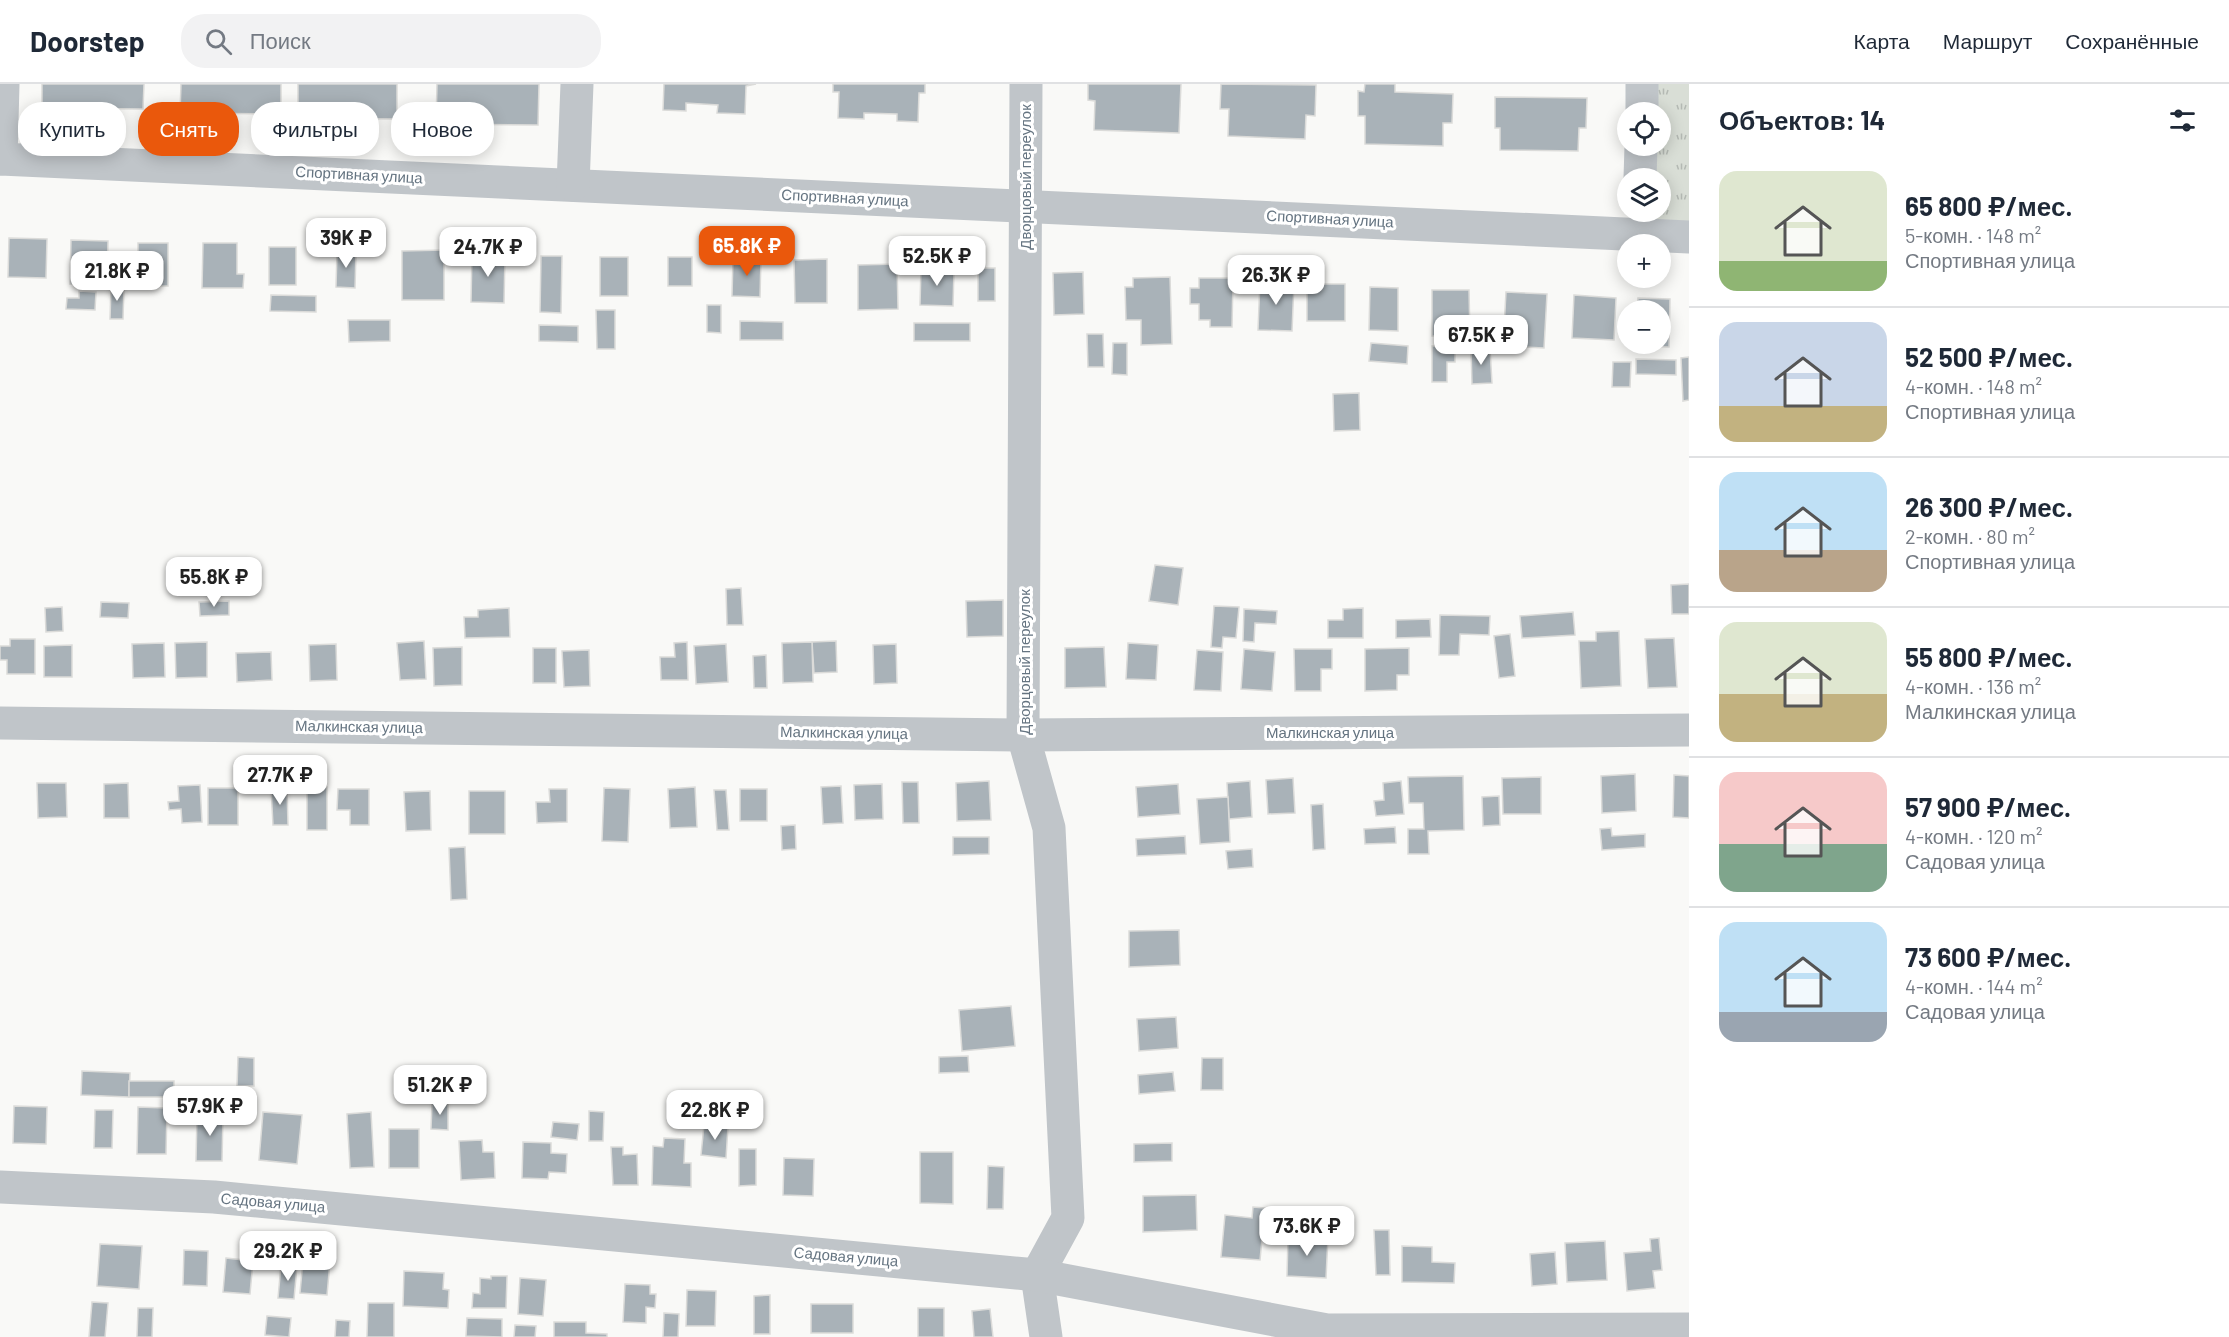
<!DOCTYPE html>
<html lang="ru">
<head>
<meta charset="utf-8">
<style>
	body { margin:0; font-family:Barlow,sans-serif; background:#f2f2f3; color:#1f2937; height:100vh; display:flex; flex-direction:column; font-size:22px; white-space:nowrap }
	* { box-sizing:border-box; margin:0 }
	p { font-size:20px; color:#747a83 }
	.icon { flex:none; width:33px; height:33px; fill:none; stroke:currentColor; stroke-width:2; stroke-linecap:round; stroke-linejoin:round }
	.map { position:relative; flex:1; overflow:hidden }
	.details { display:flex; flex-direction:column; background:#fff; width:540px }
	.details>* { flex:none }
	.top-card { position:absolute; left:18px; top:18px; width:570px; height:54px; display:flex; gap:12px }
	.fabs { position:absolute; left:1617px; top:18px; display:grid; gap:12px }
	.fabs a { display:grid; place-items:center; width:54px; height:54px; border-radius:50%; background:#fff; box-shadow:0 3px 15px #0003; font-size:30px }
	.price { position:absolute; translate:-50% -51px; padding:0 14px; border-radius:12px; background:#fff; color:#222; font-size:20px; line-height:39px; filter:drop-shadow(0 2px 3px #0008) }
	.price::after { content:''; position:absolute; left:50%; top:36px; width:18px; height:14px; margin-left:-9px; background:inherit; clip-path:polygon(0 0,100% 0,50% 100%) }
	.price.active { background:#ea580c; color:#fff }
	ul { padding:0; list-style:none }
	li { display:flex; align-items:center; gap:18px; height:150px; padding:0 30px }
	li+li { border-top:2px solid #e0e1e3 }
	li span { display:grid; place-items:center; flex:none; width:168px; height:120px; border-radius:18px; color:#555 }
	li>.icon { margin-inline-start:auto }
	span .icon { width:72px; height:72px; fill:#fffc; stroke-width:1 }
	li b { font-size:26px }
	h2 { display:flex; justify-content:space-between; align-items:center; height:72px; padding:0 30px; font-size:26px }
	.pill { padding:0 21px; border-radius:24px; background:#fff; box-shadow:0 3px 15px #0003; font-size:21px; line-height:54px }
	.pill.active { background:#ea580c; color:#fff }
	header { display:flex; align-items:center; gap:36px; box-sizing:border-box; height:84px; padding:0 30px; background:#fff; border-bottom:2px solid #e0e1e3 }
	header strong { font-size:28px }
	nav { display:flex; gap:33px; margin-inline-start:auto; font-size:21px }
	.search { width:420px; height:54px; background:#f2f2f3; display:flex; align-items:center; gap:15px; box-sizing:border-box; padding:0 21px; border-radius:24px; color:#747a83; font-size:22px }
	main { display:flex; flex:1; min-height:0 }
	.map>svg:first-child { display:block }
	.grass { fill:url(#grass-tufts) }
	.building { fill:#a9b2b8; stroke:#dbdbd9; stroke-width:1.5 }
	.lines { fill:none; stroke-linecap:round; stroke-linejoin:round }
	.minor { stroke:#c0c5c9; stroke-width:33 }
	.labels { text-anchor:middle; stroke-width:6; stroke-linejoin:round; paint-order:stroke }
	.street-label { font-size:15px; fill:#657481; stroke:#fff }
</style>
</head>
<body>
<header>
<strong>Doorstep</strong>
<div class="search"><svg class="icon" aria-label="search" viewBox="0 0 24 24"><circle cx="10" cy="10" r="6"/><path d="M15 15l6 6"/></svg>Поиск</div>
<nav><a>Карта</a><a>Маршрут</a><a>Сохранённые</a></nav>
</header>
<main>
<div class="map">
<svg width="1689" height="1253" viewBox="0 0 1689 1253">
	<defs>
		<pattern id="grass-tufts" width="24" height="20" patternUnits="userSpaceOnUse" patternTransform="scale(1.5)"><rect width="24" height="20" fill="#d9ded6"/><path d="M3 7l-1-3M5 7V3M7 7l1-3M15 17l-1-3M17 17v-4M19 17l1-3" fill="none" stroke="#b4b9b3"/></pattern>
	</defs>
	<rect width="100%" height="100%" fill="#f9f9f7"/>
	<polygon class="grass" points="1642,0 1689,0 1689,153 1639,149 1640,128 1660,128 1660,94 1640,94 1641,62 1660,62 1660,28 1642,28"/>
	<g class="building">
		<polygon points="42,0 144,0 143,25 42,24"/>
		<polygon points="181,0 281,0 281,30 180,29"/>
		<polygon points="298,0 397,0 397,35 298,34"/>
		<polygon points="437,0 539,0 538,41 436,40"/>
		<polygon points="664,0 756,0 746,2 745,30 717,29 718,21 686,19 686,27 663,26"/>
		<polygon points="833,0 925,0 925,9 919,9 918,38 897,37 897,30 864,29 864,35 838,34 839,8 833,8"/>
		<polygon points="1088,0 1181,0 1179,49 1094,46 1095,17 1088,16"/>
		<polygon points="1221,0 1316,1 1315,32 1306,31 1305,55 1228,52 1229,25 1220,25"/>
		<polygon points="1365,0 1395,0 1395,8 1453,10 1452,39 1443,39 1443,62 1365,60 1365,32 1358,32 1358,7 1364,8"/>
		<polygon points="1495,13 1587,14 1586,44 1579,44 1578,67 1500,66 1500,44 1495,44"/>
		<polygon points="9,154 47,155 46,194 8,193"/>
		<polygon points="71,156 108,157 107,201 70,200"/>
		<rect x="138" y="159" width="30" height="43"/>
		<polygon points="203,159 237,159 237,190 244,190 243,204 202,204"/>
		<rect x="269" y="163" width="27" height="38"/>
		<polygon points="444,166 444,216 402,216 402,167"/>
		<polygon points="337,167 356,167 355,204 336,203"/>
		<polygon points="472,169 505,170 504,219 471,218"/>
		<polygon points="541,172 562,172 561,229 540,228"/>
		<rect x="600" y="173" width="28" height="39"/>
		<rect x="668" y="173" width="24" height="29"/>
		<polygon points="733,173 761,173 760,213 732,212"/>
		<polygon points="827,175 827,219 795,219 794,176"/>
		<polygon points="897,180 898,225 858,226 858,181"/>
		<polygon points="921,183 954,185 953,222 920,221"/>
		<rect x="978" y="184" width="17" height="33"/>
		<polygon points="1083,188 1084,230 1054,231 1053,189"/>
		<polygon points="1170,193 1172,260 1141,261 1141,236 1126,236 1125,203 1133,203 1133,194"/>
		<polygon points="1199,194 1233,194 1232,243 1210,243 1210,236 1199,236 1199,220 1190,220 1190,204 1199,204"/>
		<polygon points="1260,197 1294,199 1292,247 1258,246"/>
		<rect x="1307" y="200" width="38" height="37"/>
		<polygon points="111,202 124,202 123,235 110,235"/>
		<polygon points="1370,203 1398,204 1398,247 1369,246"/>
		<polygon points="1432,206 1469,206 1470,252 1432,252"/>
		<polygon points="79,207 96,208 95,226 66,225 67,214 79,214"/>
		<polygon points="1506,208 1547,210 1544,264 1503,262"/>
		<polygon points="271,211 316,212 316,228 270,227"/>
		<polygon points="1574,211 1616,214 1614,256 1572,254"/>
		<polygon points="1638,214 1670,215 1669,263 1636,262 1637,260 1660,260 1660,226 1637,226"/>
		<polygon points="707,221 721,221 721,249 707,248"/>
		<polygon points="596,226 615,226 615,265 597,265"/>
		<polygon points="348,236 390,236 390,257 349,258"/>
		<polygon points="740,237 783,238 783,256 740,256"/>
		<rect x="914" y="239" width="56" height="18"/>
		<polygon points="539,241 578,242 578,258 539,257"/>
		<polygon points="1087,250 1103,250 1104,283 1088,283"/>
		<polygon points="1113,259 1127,259 1127,291 1112,290"/>
		<polygon points="1371,259 1408,262 1407,280 1369,277"/>
		<polygon points="1432,262 1455,262 1455,278 1447,278 1447,298 1432,298"/>
		<polygon points="1471,265 1490,265 1492,299 1472,300"/>
		<polygon points="1689,273 1689,316 1683,317 1681,274"/>
		<polygon points="1636,275 1676,276 1676,291 1636,290"/>
		<polygon points="1613,278 1631,278 1630,303 1612,303"/>
		<polygon points="1359,309 1360,346 1334,347 1333,310"/>
		<polygon points="1155,481 1183,484 1178,521 1149,517"/>
		<polygon points="1689,500 1689,530 1672,530 1671,501"/>
		<polygon points="741,504 743,541 727,541 726,505"/>
		<polygon points="1003,516 1003,552 967,553 966,517"/>
		<polygon points="229,517 229,531 200,532 199,518"/>
		<polygon points="101,518 129,519 128,534 100,533"/>
		<polygon points="1214,522 1239,523 1236,554 1223,553 1222,564 1211,563"/>
		<polygon points="62,523 63,547 46,548 45,524"/>
		<polygon points="509,524 510,553 465,554 464,533 478,533 478,526"/>
		<polygon points="1363,524 1363,554 1328,554 1328,536 1343,536 1343,525"/>
		<polygon points="1244,525 1277,527 1276,540 1255,539 1254,558 1243,557"/>
		<polygon points="1573,528 1575,551 1522,554 1520,532"/>
		<polygon points="1440,531 1490,532 1489,551 1460,550 1459,571 1439,571"/>
		<polygon points="1430,535 1431,553 1396,554 1396,536"/>
		<polygon points="1619,547 1621,602 1581,604 1579,557 1596,557 1596,548"/>
		<polygon points="1510,550 1515,592 1499,594 1494,552"/>
		<polygon points="1674,554 1677,603 1648,604 1645,555"/>
		<polygon points="10,555 35,555 35,590 7,590 7,576 0,576 0,562 10,562"/>
		<polygon points="424,557 426,595 400,596 397,559"/>
		<polygon points="836,557 837,588 814,589 812,558"/>
		<polygon points="207,558 207,593 176,594 175,559"/>
		<polygon points="687,558 688,596 661,596 660,573 675,573 674,559"/>
		<polygon points="812,558 813,598 783,599 782,559"/>
		<polygon points="164,559 165,593 133,594 132,560"/>
		<polygon points="1128,559 1158,561 1156,596 1126,595"/>
		<polygon points="336,560 337,596 310,597 309,561"/>
		<polygon points="726,560 728,598 696,600 694,562"/>
		<polygon points="896,560 897,599 874,600 873,561"/>
		<polygon points="72,561 72,593 44,593 44,562"/>
		<polygon points="462,563 462,601 434,602 433,564"/>
		<polygon points="1104,563 1106,603 1065,604 1065,564"/>
		<rect x="533" y="564" width="23" height="35"/>
		<polygon points="1409,564 1409,591 1397,591 1397,606 1365,607 1365,565"/>
		<polygon points="1244,565 1275,568 1272,607 1241,605"/>
		<polygon points="1294,565 1332,565 1332,585 1321,585 1321,607 1295,607"/>
		<polygon points="589,566 590,602 564,603 562,567"/>
		<polygon points="1197,566 1223,568 1221,607 1194,606"/>
		<polygon points="271,568 272,596 237,598 236,569"/>
		<polygon points="766,571 767,604 754,604 753,572"/>
		<polygon points="1635,690 1636,727 1602,729 1601,692"/>
		<polygon points="1674,691 1689,692 1689,734 1673,733"/>
		<polygon points="1463,692 1464,746 1428,747 1429,770 1408,770 1408,745 1424,745 1423,719 1409,719 1408,693"/>
		<polygon points="1541,693 1541,730 1503,730 1502,694"/>
		<polygon points="1293,694 1295,729 1268,730 1266,696"/>
		<polygon points="989,697 991,736 957,737 956,699"/>
		<polygon points="1250,697 1252,733 1229,735 1227,699"/>
		<polygon points="1401,697 1404,730 1376,732 1374,717 1384,716 1383,699"/>
		<polygon points="902,698 918,698 919,739 903,739"/>
		<polygon points="37,699 66,699 67,733 38,734"/>
		<polygon points="128,699 129,734 104,734 104,700"/>
		<polygon points="882,700 883,735 855,736 854,701"/>
		<polygon points="1178,700 1180,730 1138,733 1136,703"/>
		<polygon points="200,701 202,738 182,739 181,725 169,726 168,718 179,717 178,702"/>
		<polygon points="841,702 843,739 823,740 821,703"/>
		<rect x="307" y="703" width="20" height="43"/>
		<polygon points="695,703 697,743 670,744 668,705"/>
		<rect x="208" y="704" width="30" height="37"/>
		<polygon points="271,704 287,704 288,741 273,741"/>
		<polygon points="604,704 630,705 628,758 602,757"/>
		<polygon points="338,705 369,705 369,741 350,741 350,726 337,726"/>
		<polygon points="549,705 567,705 567,738 537,739 536,718 550,718"/>
		<rect x="740" y="705" width="27" height="32"/>
		<polygon points="714,706 726,706 729,746 717,746"/>
		<polygon points="430,707 431,746 406,747 404,708"/>
		<rect x="469" y="707" width="36" height="43"/>
		<polygon points="1499,712 1500,741 1483,742 1482,713"/>
		<polygon points="1228,713 1230,758 1200,760 1197,715"/>
		<polygon points="1323,720 1325,765 1313,766 1311,721"/>
		<polygon points="795,741 796,765 782,766 781,742"/>
		<polygon points="1395,743 1396,759 1365,760 1364,745"/>
		<polygon points="1611,744 1612,752 1645,750 1645,763 1602,766 1600,745"/>
		<polygon points="1185,752 1186,770 1137,772 1136,755"/>
		<polygon points="953,753 989,753 989,770 953,771"/>
		<polygon points="465,763 467,815 451,816 449,764"/>
		<polygon points="1252,765 1253,783 1228,785 1226,767"/>
		<polygon points="1179,846 1180,881 1129,883 1129,847"/>
		<polygon points="1011,922 1015,962 962,967 959,926"/>
		<polygon points="1176,933 1178,964 1139,967 1137,935"/>
		<polygon points="968,972 969,988 939,989 939,973"/>
		<polygon points="238,973 254,974 254,1002 237,1002"/>
		<polygon points="1202,974 1223,974 1223,1006 1201,1006"/>
		<polygon points="82,987 130,989 129,1013 81,1011"/>
		<polygon points="1173,988 1175,1007 1139,1010 1138,991"/>
		<rect x="129" y="997" width="45" height="16"/>
		<polygon points="235,1004 235,1029 219,1029 218,1005"/>
		<polygon points="432,1019 448,1019 448,1046 431,1045"/>
		<polygon points="14,1022 47,1023 46,1060 13,1059"/>
		<polygon points="138,1023 167,1024 166,1070 137,1070"/>
		<polygon points="95,1026 113,1026 112,1064 94,1064"/>
		<polygon points="589,1027 604,1028 603,1057 589,1057"/>
		<polygon points="263,1028 302,1031 297,1080 259,1076"/>
		<polygon points="371,1028 374,1083 350,1084 347,1030"/>
		<polygon points="197,1029 223,1029 222,1077 196,1077"/>
		<polygon points="553,1038 579,1040 577,1056 551,1053"/>
		<polygon points="704,1041 728,1043 726,1074 701,1071"/>
		<rect x="389" y="1045" width="30" height="39"/>
		<polygon points="664,1054 685,1055 684,1079 691,1079 691,1103 652,1101 653,1062 663,1063"/>
		<polygon points="482,1056 483,1068 494,1068 495,1094 461,1096 459,1057"/>
		<polygon points="523,1058 551,1059 551,1069 567,1070 566,1089 549,1088 548,1095 522,1094"/>
		<polygon points="1172,1059 1172,1077 1134,1078 1134,1060"/>
		<polygon points="611,1063 623,1063 623,1071 637,1070 638,1101 613,1101"/>
		<polygon points="739,1065 756,1065 756,1101 739,1102"/>
		<polygon points="920,1068 953,1068 953,1120 920,1119"/>
		<polygon points="784,1074 814,1075 813,1112 783,1111"/>
		<polygon points="988,1082 1004,1083 1003,1125 987,1125"/>
		<polygon points="1196,1111 1197,1146 1143,1148 1143,1112"/>
		<polygon points="1253,1123 1265,1124 1260,1176 1221,1173 1225,1131 1252,1134"/>
		<polygon points="1374,1146 1389,1146 1390,1191 1376,1191"/>
		<polygon points="1288,1152 1328,1153 1326,1194 1287,1192"/>
		<polygon points="1659,1154 1662,1186 1653,1187 1655,1204 1627,1207 1624,1169 1651,1167 1650,1155"/>
		<polygon points="1605,1157 1607,1196 1567,1198 1565,1159"/>
		<polygon points="100,1160 142,1162 139,1205 97,1202"/>
		<polygon points="1402,1162 1432,1163 1432,1178 1455,1179 1454,1199 1402,1198"/>
		<polygon points="184,1166 208,1167 207,1202 183,1201"/>
		<polygon points="1555,1168 1557,1200 1532,1202 1530,1170"/>
		<polygon points="226,1174 253,1177 250,1210 223,1208"/>
		<polygon points="303,1176 330,1178 327,1211 300,1209"/>
		<polygon points="281,1181 297,1182 294,1215 278,1214"/>
		<polygon points="404,1187 444,1189 443,1205 449,1206 448,1224 403,1222"/>
		<polygon points="491,1192 507,1192 506,1224 472,1224 473,1209 480,1210 480,1194 491,1195"/>
		<polygon points="520,1194 546,1196 543,1232 518,1230"/>
		<polygon points="625,1200 650,1201 650,1210 656,1210 655,1224 646,1223 646,1239 623,1238"/>
		<polygon points="687,1206 716,1207 715,1242 686,1242"/>
		<polygon points="770,1211 770,1250 754,1250 754,1212"/>
		<polygon points="92,1218 108,1219 105,1253 89,1253"/>
		<polygon points="368,1219 394,1219 394,1253 367,1253"/>
		<rect x="811" y="1220" width="42" height="29"/>
		<polygon points="138,1224 153,1224 152,1253 137,1253"/>
		<rect x="918" y="1224" width="26" height="29"/>
		<polygon points="990,1225 993,1253 974,1253 972,1227"/>
		<polygon points="664,1229 679,1230 678,1253 663,1253"/>
		<polygon points="267,1232 291,1234 289,1253 265,1251"/>
		<polygon points="467,1234 502,1235 502,1253 466,1252"/>
		<polygon points="336,1236 350,1237 349,1253 335,1253"/>
		<polygon points="554,1238 586,1238 586,1249 607,1250 607,1253 554,1253"/>
		<polygon points="515,1241 536,1242 535,1253 514,1253"/>
	</g>
	<g class="lines">
		<g class="minor">
			<polyline points="1026,0 1023,651 1049,744 1068,1134 1037,1191 1046,1253"/>
			<polyline points="1642,28 1642,0"/>
			<polyline points="0,75 1689,153"/>
			<polyline points="1,75 3,0"/>
			<polyline points="1640,94 1641,62"/>
			<polyline points="573,101 577,0"/>
			<polyline points="0,639 1023,651 1689,646"/>
			<polyline points="0,1103 214,1113 1037,1191 1327,1246 1689,1245"/>
		</g>
	</g>
	<g class="labels">
		<g class="street-label">
			<text transform="translate(359 91) rotate(3)" y="5">Спортивная улица</text>
			<text transform="translate(1026 93) rotate(-90)" y="5">Дворцовый переулок</text>
			<text transform="translate(845 114) rotate(3)" y="5">Спортивная улица</text>
			<text transform="translate(1330 135) rotate(3)" y="5">Спортивная улица</text>
			<text transform="translate(1025 578) rotate(-90)" y="5">Дворцовый переулок</text>
			<text transform="translate(359 643) rotate(1)" y="5">Малкинская улица</text>
			<text transform="translate(844 649) rotate(1)" y="5">Малкинская улица</text>
			<text x="1330" y="654">Малкинская улица</text>
			<text transform="translate(273 1119) rotate(5)" y="5">Садовая улица</text>
			<text transform="translate(846 1173) rotate(5)" y="5">Садовая улица</text>
		</g>
	</g>
</svg>
<div class="fabs">
<a><svg class="icon" aria-label="locate" viewBox="0 0 24 24"><circle cx="12" cy="12" r="6"/><path d="M12 2v4M12 18v4M2 12h4M18 12h4"/></svg></a>
<a><svg class="icon" aria-label="layers" viewBox="0 0 24 24"><path d="M12 4l9 5-9 5-9-5zM3 14l9 5 9-5"/></svg></a>
<a>+</a>
<a>−</a>
</div>
<b class="price" style="left:346px;top:185px">39K ₽</b>
<b class="price active" style="left:747px;top:193px">65.8K ₽</b>
<b class="price" style="left:488px;top:194px">24.7K ₽</b>
<b class="price" style="left:937px;top:203px">52.5K ₽</b>
<b class="price" style="left:117px;top:218px">21.8K ₽</b>
<b class="price" style="left:1276px;top:222px">26.3K ₽</b>
<b class="price" style="left:1481px;top:282px">67.5K ₽</b>
<b class="price" style="left:214px;top:524px">55.8K ₽</b>
<b class="price" style="left:280px;top:722px">27.7K ₽</b>
<b class="price" style="left:440px;top:1032px">51.2K ₽</b>
<b class="price" style="left:210px;top:1053px">57.9K ₽</b>
<b class="price" style="left:715px;top:1057px">22.8K ₽</b>
<b class="price" style="left:1307px;top:1173px">73.6K ₽</b>
<b class="price" style="left:288px;top:1198px">29.2K ₽</b>
<div class="top-card">
<a class="pill">Купить</a>
<a class="pill active">Снять</a>
<a class="pill">Фильтры</a>
<a class="pill">Новое</a>
</div>
</div>
<section class="details">
<h2>Объектов: 14<svg class="icon" aria-label="filters" viewBox="0 0 24 24"><path d="M4 7h16M4 17h16"/><circle cx="9" cy="7" r="2"/><circle cx="15" cy="17" r="2"/></svg></h2>
<ul>
<li><span style="background:linear-gradient(#dfe7d0 75%,#8fb573 0)"><svg class="icon" aria-label="home" viewBox="0 0 24 24"><path d="M3 11l9-7 9 7M6 9v11h12V9"/></svg></span><div><b>65 800 ₽/мес.</b><p>5-комн. · 148 m²</p><p>Спортивная улица</p></div></li>
<li><span style="background:linear-gradient(#c9d6e8 70%,#c2b280 0)"><svg class="icon" aria-label="home" viewBox="0 0 24 24"><path d="M3 11l9-7 9 7M6 9v11h12V9"/></svg></span><div><b>52 500 ₽/мес.</b><p>4-комн. · 148 m²</p><p>Спортивная улица</p></div></li>
<li><span style="background:linear-gradient(#bfe0f5 65%,#b9a48a 0)"><svg class="icon" aria-label="home" viewBox="0 0 24 24"><path d="M3 11l9-7 9 7M6 9v11h12V9"/></svg></span><div><b>26 300 ₽/мес.</b><p>2-комн. · 80 m²</p><p>Спортивная улица</p></div></li>
<li><span style="background:linear-gradient(#dfe7d0 60%,#c2b280 0)"><svg class="icon" aria-label="home" viewBox="0 0 24 24"><path d="M3 11l9-7 9 7M6 9v11h12V9"/></svg></span><div><b>55 800 ₽/мес.</b><p>4-комн. · 136 m²</p><p>Малкинская улица</p></div></li>
<li><span style="background:linear-gradient(#f6c9c9 60%,#7fa58c 0)"><svg class="icon" aria-label="home" viewBox="0 0 24 24"><path d="M3 11l9-7 9 7M6 9v11h12V9"/></svg></span><div><b>57 900 ₽/мес.</b><p>4-комн. · 120 m²</p><p>Садовая улица</p></div></li>
<li><span style="background:linear-gradient(#bfe0f5 75%,#9aa5b1 0)"><svg class="icon" aria-label="home" viewBox="0 0 24 24"><path d="M3 11l9-7 9 7M6 9v11h12V9"/></svg></span><div><b>73 600 ₽/мес.</b><p>4-комн. · 144 m²</p><p>Садовая улица</p></div></li>
</ul>
</section>
</main>
</body>
</html>
